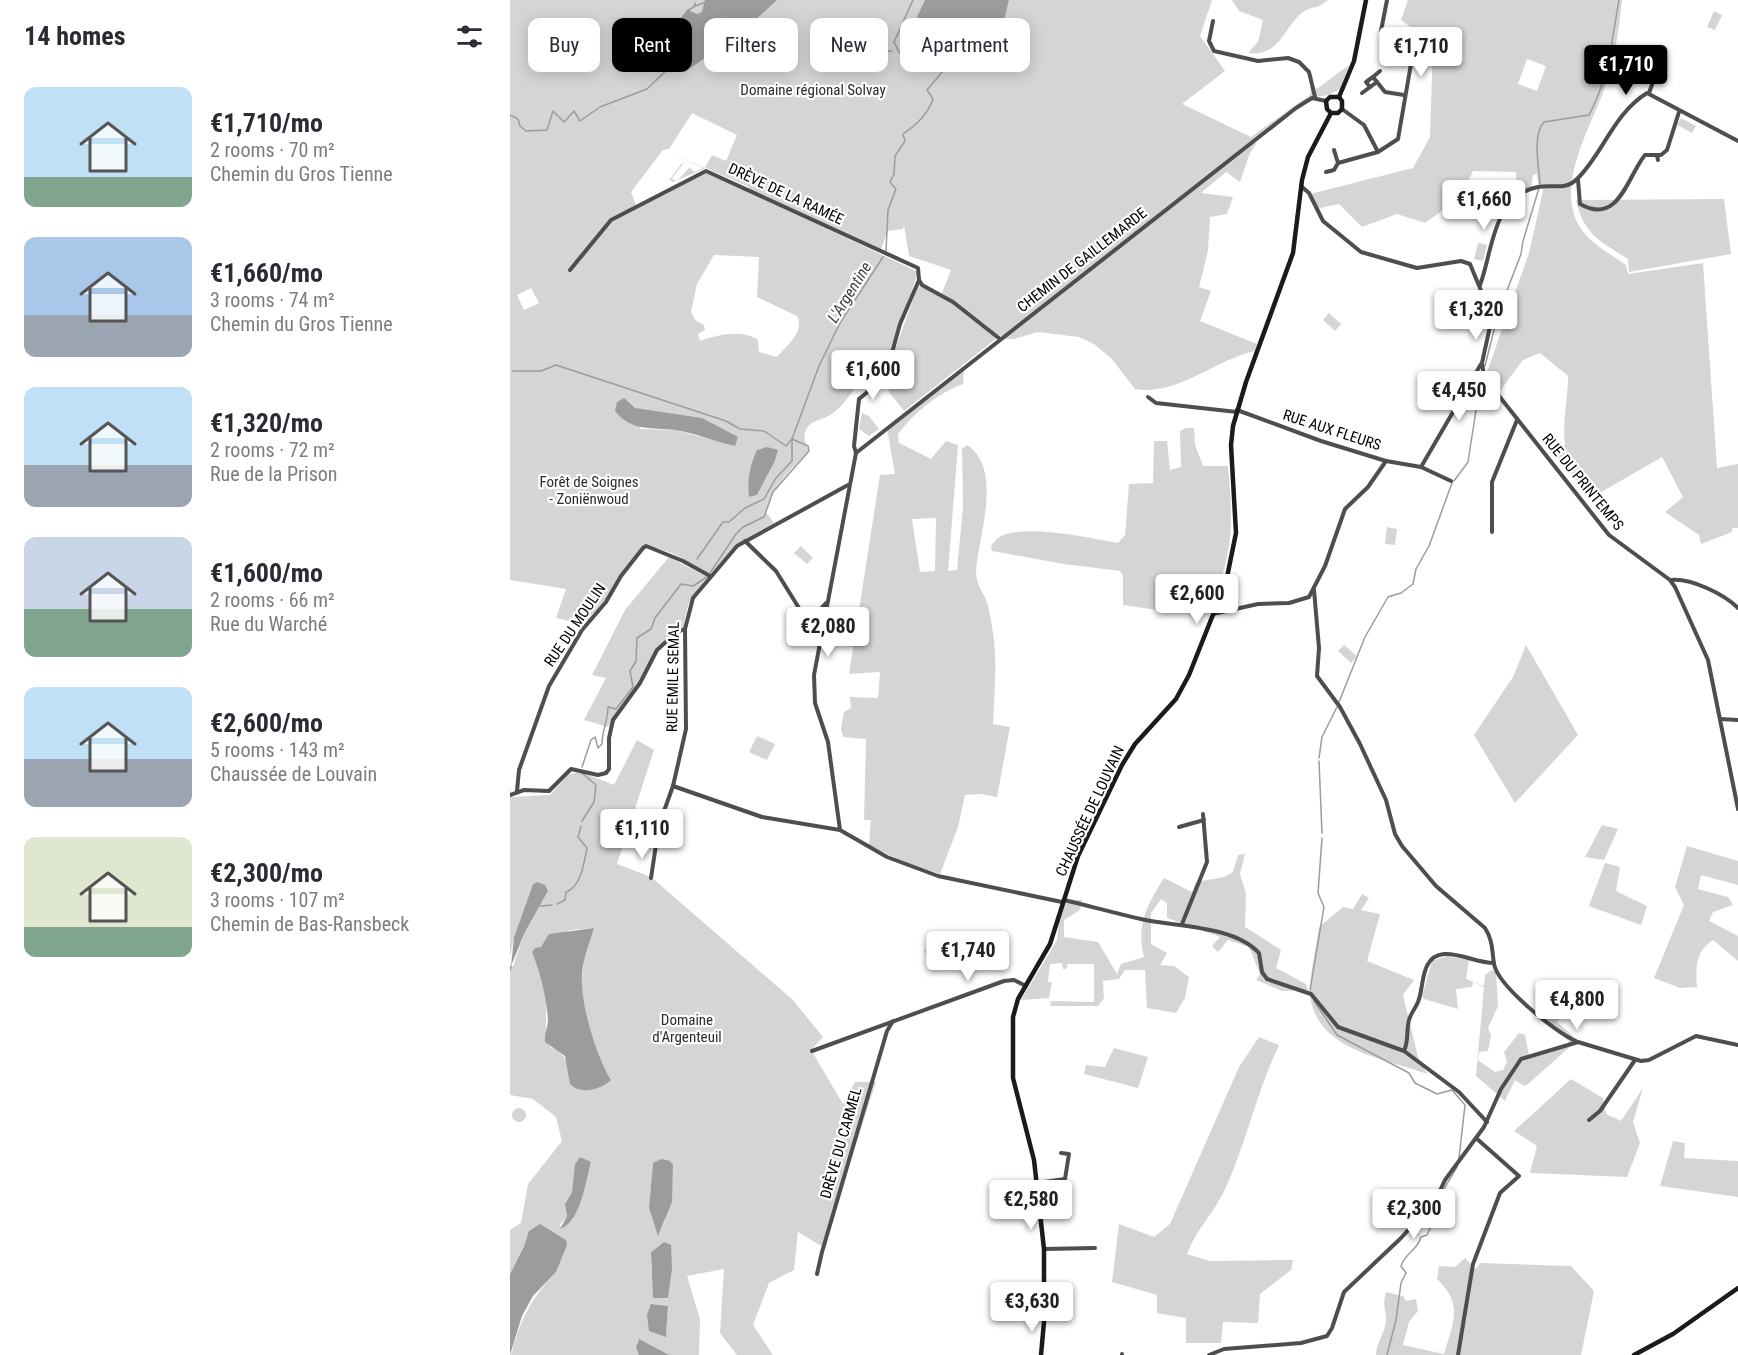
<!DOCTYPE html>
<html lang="en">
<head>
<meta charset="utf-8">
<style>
	body { margin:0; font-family:"Roboto Condensed",sans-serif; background:#f2f2f3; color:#2b2b33; height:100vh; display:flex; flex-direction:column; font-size:22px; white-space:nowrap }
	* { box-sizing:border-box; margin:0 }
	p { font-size:20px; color:#7c7c81 }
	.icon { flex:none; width:33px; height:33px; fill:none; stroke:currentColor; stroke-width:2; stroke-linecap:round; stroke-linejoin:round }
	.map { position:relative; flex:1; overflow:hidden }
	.drawer { display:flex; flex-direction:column; background:#fff; width:510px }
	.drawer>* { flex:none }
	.banner { position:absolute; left:18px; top:18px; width:570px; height:54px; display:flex; gap:12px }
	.price { position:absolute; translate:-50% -51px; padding:0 14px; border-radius:6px; background:#fff; color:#222; font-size:20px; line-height:39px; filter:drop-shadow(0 2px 3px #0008) }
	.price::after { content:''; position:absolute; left:50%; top:36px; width:18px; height:14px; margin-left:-9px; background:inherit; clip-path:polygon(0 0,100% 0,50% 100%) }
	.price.selected { background:#000; color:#fff }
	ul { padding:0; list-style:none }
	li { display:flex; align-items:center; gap:18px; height:150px; padding:0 24px }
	li span { display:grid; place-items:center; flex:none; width:168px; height:120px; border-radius:12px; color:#555 }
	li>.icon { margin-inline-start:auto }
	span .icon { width:72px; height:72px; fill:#fffc; stroke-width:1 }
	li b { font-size:26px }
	h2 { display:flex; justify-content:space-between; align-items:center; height:72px; padding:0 24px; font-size:26px }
	.pill { padding:0 21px; border-radius:12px; background:#fff; box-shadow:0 3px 15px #0003; font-size:21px; line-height:54px }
	.pill.selected { background:#000; color:#fff }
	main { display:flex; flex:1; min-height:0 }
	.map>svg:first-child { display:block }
	.green { fill:#d5d5d5; fill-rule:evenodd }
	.water { fill:#9c9c9c }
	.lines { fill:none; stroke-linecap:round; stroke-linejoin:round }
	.stream { stroke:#9c9c9c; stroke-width:1.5 }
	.street { stroke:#4e4e4e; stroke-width:4 }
	.secondary { stroke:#1b1b1b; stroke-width:4.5 }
	.labels { text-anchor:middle; stroke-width:4.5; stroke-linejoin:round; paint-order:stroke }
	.park-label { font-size:15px; fill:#2c2c2c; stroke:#fff }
	.street-label { font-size:15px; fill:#000; stroke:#fff }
	.water-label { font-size:16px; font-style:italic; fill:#3d3d3d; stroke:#fff }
</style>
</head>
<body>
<main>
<section class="drawer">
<h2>14 homes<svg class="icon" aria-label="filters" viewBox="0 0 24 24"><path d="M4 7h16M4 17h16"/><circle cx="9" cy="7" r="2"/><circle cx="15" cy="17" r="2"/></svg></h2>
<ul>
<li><span style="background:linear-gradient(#bfe0f5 75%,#7fa58c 0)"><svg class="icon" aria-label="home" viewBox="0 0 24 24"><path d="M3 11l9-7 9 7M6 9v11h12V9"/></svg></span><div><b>€1,710/mo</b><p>2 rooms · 70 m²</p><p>Chemin du Gros Tienne</p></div></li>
<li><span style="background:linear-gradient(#a9c7e8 65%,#9aa5b1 0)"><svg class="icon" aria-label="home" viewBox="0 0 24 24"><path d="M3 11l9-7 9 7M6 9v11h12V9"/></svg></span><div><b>€1,660/mo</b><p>3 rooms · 74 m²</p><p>Chemin du Gros Tienne</p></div></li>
<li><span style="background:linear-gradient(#bfe0f5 65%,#9aa5b1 0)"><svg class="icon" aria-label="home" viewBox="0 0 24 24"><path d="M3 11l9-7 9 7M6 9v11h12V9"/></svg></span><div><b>€1,320/mo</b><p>2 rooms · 72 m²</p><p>Rue de la Prison</p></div></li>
<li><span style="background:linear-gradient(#c9d6e8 60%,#7fa58c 0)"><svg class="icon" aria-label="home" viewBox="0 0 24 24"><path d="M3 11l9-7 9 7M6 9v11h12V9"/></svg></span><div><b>€1,600/mo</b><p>2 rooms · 66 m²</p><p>Rue du Warché</p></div></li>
<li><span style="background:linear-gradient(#bfe0f5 60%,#9aa5b1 0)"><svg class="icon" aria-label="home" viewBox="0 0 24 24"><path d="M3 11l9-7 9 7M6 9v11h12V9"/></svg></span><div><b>€2,600/mo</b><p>5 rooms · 143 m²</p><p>Chaussée de Louvain</p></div></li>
<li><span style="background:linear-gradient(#dfe7d0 75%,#7fa58c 0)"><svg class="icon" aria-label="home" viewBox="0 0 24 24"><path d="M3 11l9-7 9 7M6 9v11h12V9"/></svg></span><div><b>€2,300/mo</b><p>3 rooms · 107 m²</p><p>Chemin de Bas-Ransbeck</p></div></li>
</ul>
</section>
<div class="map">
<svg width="1228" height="1355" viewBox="0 0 1228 1355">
	<rect width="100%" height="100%" fill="#fff"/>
	<g class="green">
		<path d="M0,0H415L408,17L411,44L418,49L439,51V56L431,60L472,69L483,63L499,0H702L690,36L715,71L672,104L741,137L800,95L801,90L808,88L839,65L830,89L819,95L798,98L743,139L746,144L740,153L730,182L716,172L691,193L723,197L717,214L700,217L698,250L689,287L701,291L690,321L747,344L745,351C704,360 668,396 625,389L601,358L584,344L569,337L527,332L504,339H496L486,334L432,293L441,270L399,256L394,225L393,229L378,231L371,249L319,225L318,229L408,272L373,376L356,371C346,386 335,406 320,415C309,422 299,419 295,433C293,440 297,445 299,451C283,467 260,489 256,512L264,523L226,545L200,574L162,553L136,545L94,602L73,624L46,618L56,589L0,580ZM182,113L227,135L216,161L202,155L195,168L160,153L193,168L184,172L180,167L166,182L162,178L173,164L176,165L172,163L160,179L157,178L163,182L196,168L239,187L238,191L196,173L127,208L121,192L153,150L159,149ZM204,255L249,257L247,297L287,316C295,332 277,345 267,357L249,352L248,340C231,329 208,335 190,341L188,334L195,330L194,325L186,321L181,312L187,284ZM21,288L29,303L14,310L7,295ZM113,398L125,408L225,446L165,430L131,429ZM268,450L265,461L247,495L240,497Z"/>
		<path d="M722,0H818C809,9 801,6 793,12C773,27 772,56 738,53L748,42L753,20L729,11Z"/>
		<path d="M898,0H1112C1109,31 1104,65 1092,95C1076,137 1037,202 1082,241C1092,250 1105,257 1116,265L1118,274L1193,263L1207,468L1228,464V528H1222V532L1191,544L1189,535L1155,512L1173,497L1152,457L1081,498L1044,453L1055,445C1052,421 1058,400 1058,376L1030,353L1013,360L990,391L977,372L1019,253L1033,191L1032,186L1028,185L1027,174L1023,175L1021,188L1008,195L1006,172L963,171L951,197L915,223L887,214L852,227L829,204L805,209L800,194L903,168L920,137L923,44L891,20ZM1017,59L1036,66L1027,91L1008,84Z"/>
		<polygon points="1204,11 1212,15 1205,30 1197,27"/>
		<polygon points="1171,118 1186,126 1182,133 1167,125"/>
		<path d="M1214,199L1221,254L1119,272L1118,259C1090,241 1074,235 1066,200Z"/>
		<polygon points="968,243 977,245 973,261 964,259"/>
		<polygon points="408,286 429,293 487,338 394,411 380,393 374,380"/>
		<polygon points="819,313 831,324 825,331 813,320"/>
		<path d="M454,369L453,384C426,394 405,412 388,434L389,443L421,459L436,441L448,445L438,571L447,570L453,507L452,449L457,445C494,469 468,537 466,571C466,586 474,592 478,605C480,616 483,630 484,641C487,668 484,697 483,724L500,727L487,797L471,794L455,795L448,827L430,874L396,863L359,845L361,820H354L356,739L333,737L331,728L334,712L341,708L340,697L368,698L370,672L339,674L370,475L385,474L377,429ZM426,518L425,571L410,572L402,519Z"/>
		<polygon points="352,413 359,416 369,429 359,436 349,429"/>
		<path d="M676,428H684L685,445L693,466H718C723,523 724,548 703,602L664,594L660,612L613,605V576L610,571L554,564L482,551L481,546C484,542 487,538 491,536C516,524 580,538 608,543L615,535L619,484L643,483L644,441H657L660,470L671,467L670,431Z"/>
		<polygon points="877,527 887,529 885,545 875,544"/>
		<polygon points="291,546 303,558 297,564 284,553"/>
		<polygon points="159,557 197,577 178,605 173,628 146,649 128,682 98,727 74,720 96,678 82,675 115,610"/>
		<polygon points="834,645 847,656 841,663 828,651"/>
		<polygon points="1016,645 1068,735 1005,803 964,735 1003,677"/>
		<polygon points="247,736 265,744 257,760 239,752"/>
		<path d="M127,740L144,750L107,864L141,877L283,1000L313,1037L301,1050L333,1104L345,1082H366L313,1247L288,1232L284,1270L259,1283L243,1325L263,1355H227L210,1333L214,1269L177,1276L190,1319L189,1355H159L127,1341L129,1355H1C11,1318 20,1300 46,1272L16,1241L0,1274V1230L11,1223L18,1184L52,1141L46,1117L23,1099L0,1095V966H3L15,932L38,891L27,882L23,884L4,937L0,958V787L2,797L40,795L59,774L71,772L104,785ZM84,928C80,945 73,959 72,977C70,1006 86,1055 101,1079C87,1089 74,1095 60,1083C58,1067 58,1053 40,1047C32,1030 39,1008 35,988C33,976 26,964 22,952L25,948H31L60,930ZM81,1162L78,1170L52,1229L50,1225L57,1216L55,1204L62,1192L66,1168ZM143,1164L163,1165C162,1191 161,1212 148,1235L139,1208ZM154,1242L157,1299C139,1293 142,1268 141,1252ZM141,1304L158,1306L156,1337Z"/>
		<polygon points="1092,825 1108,829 1094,860 1075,857"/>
		<path d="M1177,846L1228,861V885L1191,875L1188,889L1218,897L1223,905L1203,912L1199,921L1228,936V961L1203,940C1185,952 1186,967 1187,987L1170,988L1144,978L1174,905L1165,887Z"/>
		<path d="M735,854L730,874L736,894L735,927L771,950L766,968L796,984L798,990L772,991L746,980L750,974L739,947L718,940L708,952L702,946L710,937L657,918V903L651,899L641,913V944L657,953L650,965L664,966L679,977L675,998L666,1013L637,1008L635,970H615L609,979L593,981L594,998L588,1006H540L541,1001L584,1002V964H558L556,969H553L552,963L540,964L538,982H542L539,998L511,1000L547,940L551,899L572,900L570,910L554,920V937L588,942L607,974L611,964L634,957C626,924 637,905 654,878L682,892L686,882L714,877L723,872L728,855Z"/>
		<polygon points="1095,863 1110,867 1106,891 1137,906 1131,925 1079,906"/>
		<path d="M852,894L859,898L851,910L870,914L857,961L904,980L893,995L908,1057L917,1074C875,1058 812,1052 801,1001C797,987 807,944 809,927L833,907L843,909Z"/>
		<polygon points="426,933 436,940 424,959 414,952"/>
		<path d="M937,956L959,960L956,979L974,986L975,975L982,970L986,972L988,1006L978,1028L981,1036L978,1051L969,1052L968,1060L985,1072L993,1070L997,1062L994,1052L1009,1033L1015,1035L1019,1056L1057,1045L1059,1041L1028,1018L1050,985H1060L1079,995L1078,1001C1069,1000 1060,993 1052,994L1047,1004L1051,1016L1047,1022L1063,1036L1062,1045L1018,1084L1014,1086L1005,1080L995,1101L966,1076L974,987L963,982L962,987L946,989L948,1009L914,999L912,996L922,961Z"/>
		<path d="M749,1037L769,1045C747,1091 737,1140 716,1187C706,1211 686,1229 677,1254L700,1261L783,1260L781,1270L750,1294L748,1323L713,1322L711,1343H676V1318L647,1313V1295L602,1282L609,1224L644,1237L660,1224L729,1067Z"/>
		<polygon points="604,1048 638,1057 628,1088 574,1074 576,1065 595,1067"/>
		<polygon points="1061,1079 1093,1098 1096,1114 1111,1121 1133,1088 1123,1122 1130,1143 1117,1177 1020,1173 1027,1146 1004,1131"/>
		<circle cx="9" cy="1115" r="7"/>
		<polygon points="1163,1141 1175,1143 1174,1158 1228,1161 1228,1197 1150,1186"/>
		<path d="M955,1258L966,1269L970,1263L1061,1266L1084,1291L1071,1355H866C866,1343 875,1333 876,1321C876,1308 872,1307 876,1292L893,1296L896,1301L906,1299L908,1311L899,1322L893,1345L934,1354C943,1322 954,1305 927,1279L929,1266L945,1267Z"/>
	</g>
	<g class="water">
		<path d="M195,0H267L233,31L175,72L171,70C164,52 162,23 178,10L187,14L192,12Z"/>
		<polygon points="415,0 499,0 488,47 480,66 472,69 431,60 439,56 439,51 424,49 420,51 411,44 407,17"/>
		<path d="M114,398L125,408L192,418L228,437L225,446C205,442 186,433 165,430C141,427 122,432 105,411L107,402Z"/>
		<path d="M257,447L268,450L265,461L247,495L239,497C237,480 240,465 247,450Z"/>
		<polygon points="27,882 35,885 38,891 15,932 1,966 4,937 23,884"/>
		<path d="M84,928C80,943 74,956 72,973C70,1003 85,1053 101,1080C90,1090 71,1095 60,1084L55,1056L35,1042C34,1034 38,1027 38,1019C36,995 31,975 22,952L25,948L31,947L39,934Z"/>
		<path d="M70,1157L81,1162C76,1179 71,1222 50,1229L57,1216L55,1204L62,1192L65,1164Z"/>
		<polygon points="151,1159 160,1161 163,1165 162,1202 148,1236 139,1208 143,1163"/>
		<polygon points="30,1224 56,1240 57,1245 46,1272 23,1296 12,1316 0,1355 0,1274 14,1246 19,1231"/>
		<polygon points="154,1242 161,1245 162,1268 158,1298 143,1298 141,1252"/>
		<polygon points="141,1304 158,1306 156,1337 139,1331 137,1315"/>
		<polygon points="129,1339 159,1355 129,1355 126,1347"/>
	</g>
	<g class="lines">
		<g class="stream">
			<polyline points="185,3 185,6 196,2"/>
			<polyline points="177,11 185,6"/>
			<polyline points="351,54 382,51"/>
			<polyline points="164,64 167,60 165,32 170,19"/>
			<polyline points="0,115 8,119 10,126 16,131 37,130 43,111 54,122 64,111 70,121 90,107 137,89 161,66"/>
			<path d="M1030,184C1029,167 1022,135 1034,122L1079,115C1100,75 1101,43 1109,0"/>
			<path d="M376,251L378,210L386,189L380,182L384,174L385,156L395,141L393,134C405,126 418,114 423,99L417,90L433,71C416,57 400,79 384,42L403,0"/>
			<polyline points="975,366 988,314 1011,254 1013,241 1029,188"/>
			<polyline points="3,371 31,371 46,365 216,421 230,429 254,431 276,446 282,439 298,446 299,451 263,492 254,517 233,527 226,534 200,573"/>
			<polyline points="944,481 958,462 971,378"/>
			<polyline points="187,559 213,522 219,522 235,508 254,499 266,478 282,461 282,439 309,366 330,323 373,257"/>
			<polyline points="829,702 855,637 878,597 891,593 903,584 906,569 919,546 942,483"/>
			<polyline points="809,758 812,737 827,707"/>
			<polyline points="809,761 812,833"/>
			<path d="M72,767L81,740L85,737L88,748L92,744C92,730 98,721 98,707L106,709L123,687L120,671L126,661L127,638L141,629L145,618L171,584L183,586L197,577"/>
			<polyline points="72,821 84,802 86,785 72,773"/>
			<path d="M47,904L55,900L56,892C71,887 74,863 77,848L68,837L71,826"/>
			<polyline points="30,906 42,905"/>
			<polyline points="0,970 1,966"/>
			<polyline points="800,990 814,907 808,893 812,838"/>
			<polyline points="804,1001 827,1035"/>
			<polyline points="827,1035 899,1073 905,1083 927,1094 942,1090 955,1105 949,1158"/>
			<path d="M877,1355L886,1320L891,1283L896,1273L891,1266C895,1253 908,1250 911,1237L917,1235L925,1218L923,1207L947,1167"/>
		</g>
		<g class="street">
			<polyline points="703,21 699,41 704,51 748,61 778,58 789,62 799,72 805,97"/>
			<polyline points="863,77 870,71"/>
			<polyline points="860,87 856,82 863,77 867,82"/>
			<polyline points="852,93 867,82 875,92 894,95"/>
			<polyline points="1139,93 1147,71"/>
			<polyline points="832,109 854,125 868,152 888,139 902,58 871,31 877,0"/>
			<polyline points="824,150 828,163"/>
			<polyline points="1147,155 1148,160"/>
			<polyline points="816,172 824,170 828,163 868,152"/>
			<path d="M1068,180L1070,204C1109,226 1117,177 1135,155H1151L1157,150L1169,112"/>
			<polyline points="791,186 799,193 813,221 851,252 907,268 951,261 960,264 982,317 972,363 974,377 1099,535 1160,580 1165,587 1198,660 1228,809"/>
			<polyline points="60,270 101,220 196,171 408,268 409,280 390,324 377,371 372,380 349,399 344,446 346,453 304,675 305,703 318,742 330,830"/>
			<polyline points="409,280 412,285 443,302 490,339"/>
			<path d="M970,285C983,251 982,196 1028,187C1042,184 1055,191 1067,179C1093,154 1103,114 1137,93L1228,141"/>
			<polyline points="638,397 646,403 727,412"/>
			<polyline points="727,410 811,441 876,461 911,467 941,481"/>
			<polyline points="346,453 786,108 802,98 816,101"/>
			<polyline points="911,467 971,364"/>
			<polyline points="982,532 982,482 1007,420"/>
			<polyline points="235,541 266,571 307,637 311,638"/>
			<path d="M1161,580C1181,578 1214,594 1228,608"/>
			<path d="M804,590L809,648L807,676L830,707L850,744L876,800L885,834L892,846L926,886L975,928C983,940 982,952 984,964C988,986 1045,1032 1066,1041"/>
			<polyline points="703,614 748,604 779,603 799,597 815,566 835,509 858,487 876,461"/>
			<polyline points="298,623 316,603"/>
			<polyline points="1210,719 1228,720"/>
			<polyline points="163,786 252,817 330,830 377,857 428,876 552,902"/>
			<polyline points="7,791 9,770 39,686 72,630 96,602 111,576 133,548 136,546 173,561 200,576"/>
			<polyline points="0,795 14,790 39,791 61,769 88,775 96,773 99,769 99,738 103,720 130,683 147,650 167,632 175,629"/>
			<polyline points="669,827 694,820"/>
			<polyline points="141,878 149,825 163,786 176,729 175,629 183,598 227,546 338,485"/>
			<path d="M554,900C579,906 605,913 631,919C665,927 723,925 749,953L752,972L757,979L801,994L828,1027L894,1051L949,1092L977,1122"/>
			<polyline points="672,924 697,862 693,814"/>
			<polyline points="302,1051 494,981 504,980 516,986"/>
			<path d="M894,1051C899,1040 896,1031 899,1020C901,1012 907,1007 909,999C914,984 911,956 934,954C951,953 967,963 984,963"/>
			<polyline points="1079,1120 1090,1111 1125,1060"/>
			<polyline points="527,1183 555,1179 559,1154 551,1153"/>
			<polyline points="534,1249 585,1248"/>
			<polyline points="307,1274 312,1252 377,1031 383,1021"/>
			<polyline points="612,1354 612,1355"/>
			<polyline points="699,1355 714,1349 791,1343 817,1336 822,1328 834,1292 890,1239 925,1201 935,1180 974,1127 991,1089 1011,1059 1068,1042 1131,1061 1139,1060 1186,1036 1228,1045"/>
			<polyline points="948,1355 963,1264 990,1193 1009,1176 966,1138"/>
		</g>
		<g class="secondary">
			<polyline points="829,97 844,61 856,0"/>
			<polyline points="821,113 817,109 816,101 820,97 829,97"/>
			<polyline points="821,113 828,113 832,109 832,101 829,97"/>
			<polyline points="531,1355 534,1322 534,1249 524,1160 503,1078 503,1017 508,999 540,944 568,856 612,765 625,744 666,699 679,675 716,582 726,533 721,445 723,426 736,382 783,253 792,180 798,157 821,113"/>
			<polyline points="1124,1355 1163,1334 1228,1288"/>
		</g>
	</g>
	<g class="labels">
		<g class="park-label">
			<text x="303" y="95">Domaine régional Solvay</text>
			<text x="79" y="487">Forêt de Soignes<tspan x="79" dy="17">- Zoniënwoud</tspan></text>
			<text x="177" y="1025">Domaine<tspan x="177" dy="17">d'Argenteuil</tspan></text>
		</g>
		<g class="street-label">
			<text transform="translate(276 194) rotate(25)" y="5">DRÈVE DE LA RAMÉE</text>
			<text transform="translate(572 260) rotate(-38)" y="5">CHEMIN DE GAILLEMARDE</text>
			<text transform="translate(822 430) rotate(18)" y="5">RUE AUX FLEURS</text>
			<text transform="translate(1073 482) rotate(51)" y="5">RUE DU PRINTEMPS</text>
			<text transform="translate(65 625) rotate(-56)" y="5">RUE DU MOULIN</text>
			<text transform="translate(163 677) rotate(-89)" y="5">RUE EMILE SEMAL</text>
			<text transform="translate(580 811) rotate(-65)" y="5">CHAUSSÉE DE LOUVAIN</text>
			<text transform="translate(331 1143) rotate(-74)" y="5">DRÈVE DU CARMEL</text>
		</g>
		<g class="water-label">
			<text transform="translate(339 292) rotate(-58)" y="6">L'Argentine</text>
		</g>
	</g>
</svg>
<b class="price" style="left:911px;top:78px">€1,710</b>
<b class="price selected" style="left:1116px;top:96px">€1,710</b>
<b class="price" style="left:974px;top:231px">€1,660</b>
<b class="price" style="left:966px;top:341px">€1,320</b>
<b class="price" style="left:363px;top:401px">€1,600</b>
<b class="price" style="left:949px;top:422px">€4,450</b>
<b class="price" style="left:687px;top:625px">€2,600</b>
<b class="price" style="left:318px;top:658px">€2,080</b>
<b class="price" style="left:132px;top:860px">€1,110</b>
<b class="price" style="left:458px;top:982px">€1,740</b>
<b class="price" style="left:1067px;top:1031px">€4,800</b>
<b class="price" style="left:521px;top:1231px">€2,580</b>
<b class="price" style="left:904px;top:1240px">€2,300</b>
<b class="price" style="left:522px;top:1333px">€3,630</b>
<div class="banner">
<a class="pill">Buy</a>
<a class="pill selected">Rent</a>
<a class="pill">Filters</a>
<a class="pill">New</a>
<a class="pill">Apartment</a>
</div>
</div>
</main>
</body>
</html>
